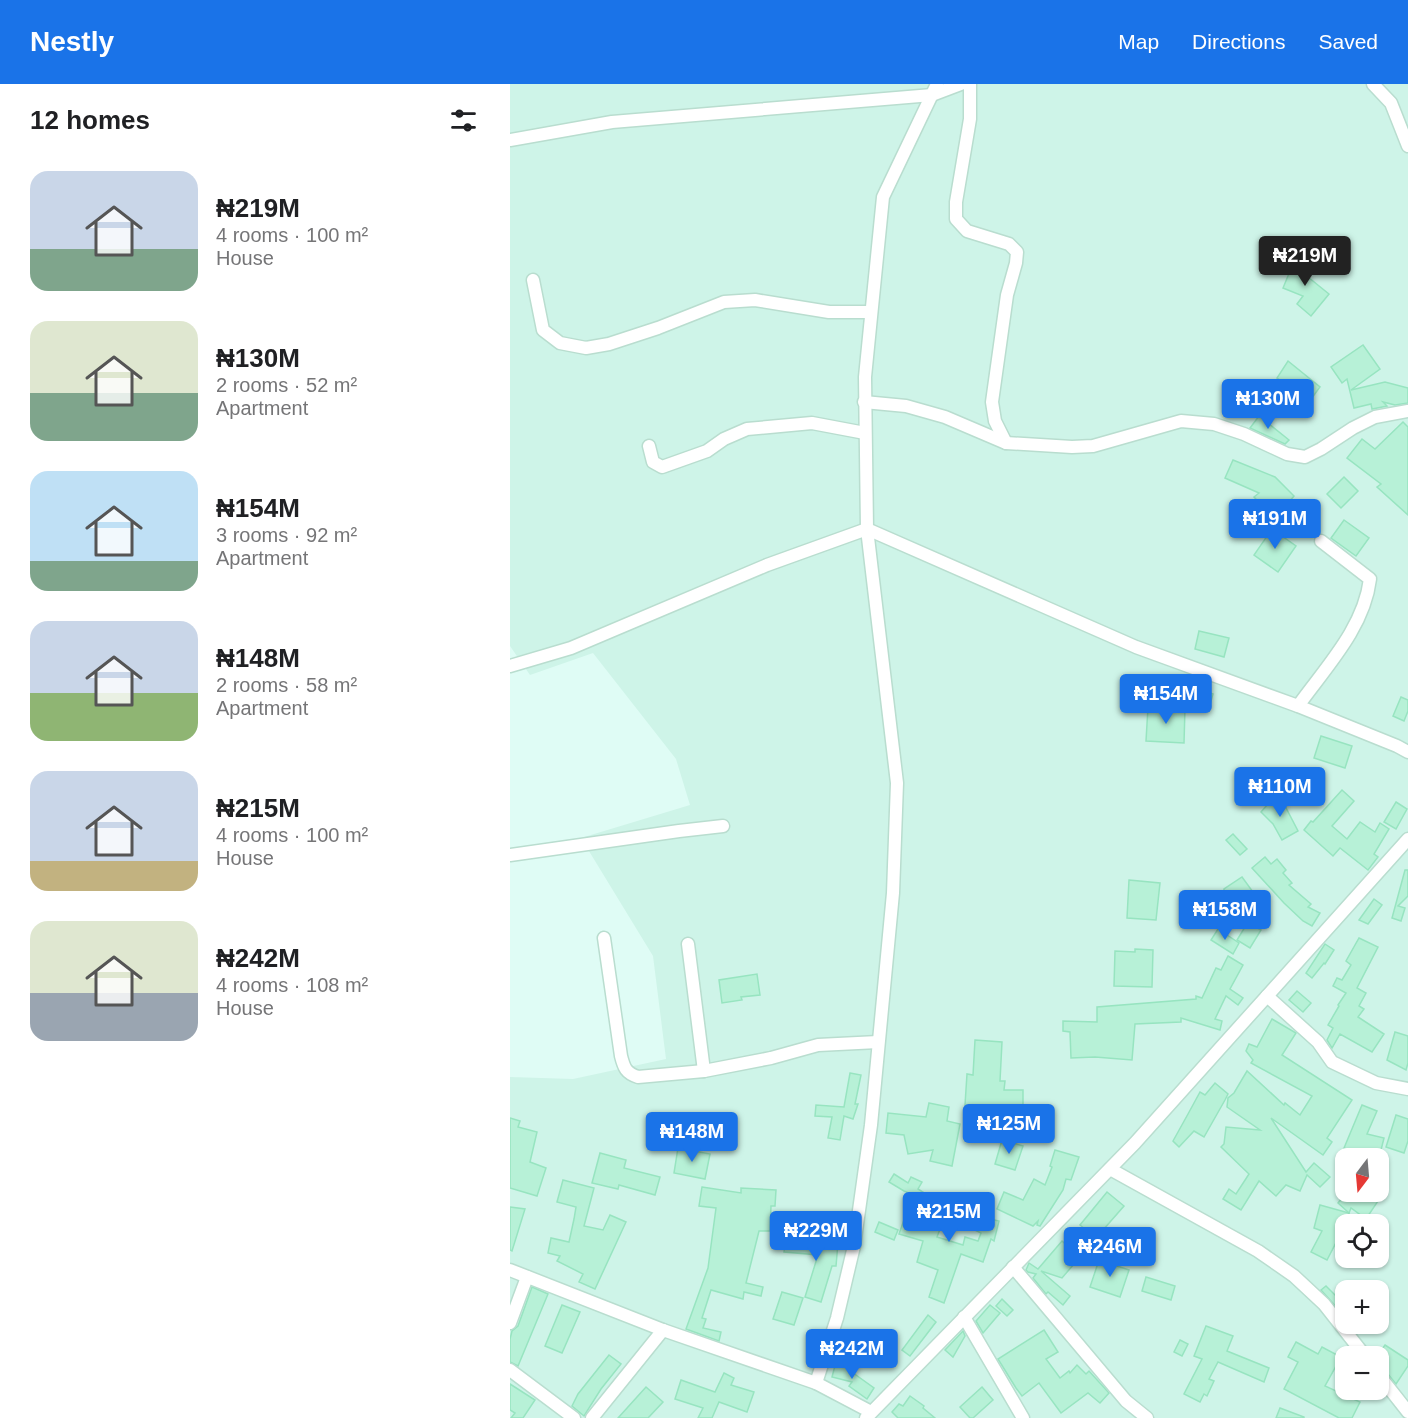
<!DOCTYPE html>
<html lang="en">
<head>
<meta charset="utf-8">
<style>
	body { margin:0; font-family:Arial,sans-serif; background:#f6f6f6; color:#202124; height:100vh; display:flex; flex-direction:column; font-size:22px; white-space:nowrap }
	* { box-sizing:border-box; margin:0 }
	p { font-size:20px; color:#757577 }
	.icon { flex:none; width:33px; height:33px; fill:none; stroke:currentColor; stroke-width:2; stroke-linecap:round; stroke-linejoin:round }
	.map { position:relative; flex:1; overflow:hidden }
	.drawer { display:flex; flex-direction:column; background:#fff; width:510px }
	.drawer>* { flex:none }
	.needle { width:39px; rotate:196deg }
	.buttons { position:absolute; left:825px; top:1064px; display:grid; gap:12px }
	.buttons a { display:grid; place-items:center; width:54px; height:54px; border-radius:12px; background:#fff; box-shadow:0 2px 4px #0004; font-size:30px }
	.price { position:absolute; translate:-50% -51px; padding:0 14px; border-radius:6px; background:#1a73e8; color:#fff; font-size:20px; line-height:39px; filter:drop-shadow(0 2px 3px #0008) }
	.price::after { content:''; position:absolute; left:50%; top:36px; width:18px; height:14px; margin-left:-9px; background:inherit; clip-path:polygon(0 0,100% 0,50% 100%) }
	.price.active { background:#222; color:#fff }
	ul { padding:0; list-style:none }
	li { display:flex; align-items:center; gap:18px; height:150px; padding:0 30px }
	li span { display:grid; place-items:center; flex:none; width:168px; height:120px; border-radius:18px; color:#555 }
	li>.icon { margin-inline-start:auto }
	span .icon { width:72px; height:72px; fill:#fffc; stroke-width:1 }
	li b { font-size:26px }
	h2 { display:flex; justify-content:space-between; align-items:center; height:72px; padding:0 30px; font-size:26px }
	header { display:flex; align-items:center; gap:36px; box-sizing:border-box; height:84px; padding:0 30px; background:#1a73e8; color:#fff }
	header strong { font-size:28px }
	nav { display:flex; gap:33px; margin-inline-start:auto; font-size:21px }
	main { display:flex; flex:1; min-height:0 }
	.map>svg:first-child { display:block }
	.residential { fill:#cef4e8; fill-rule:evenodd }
	.building { fill:#b7f1d7; stroke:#97e4c0; stroke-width:1.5 }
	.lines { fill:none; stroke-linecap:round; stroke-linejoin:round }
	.minor-casing { stroke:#b9ddcf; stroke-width:15 }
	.minor { stroke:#fff; stroke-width:12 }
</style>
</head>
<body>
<header>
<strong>Nestly</strong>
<nav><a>Map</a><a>Directions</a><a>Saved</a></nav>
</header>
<main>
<section class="drawer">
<h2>12 homes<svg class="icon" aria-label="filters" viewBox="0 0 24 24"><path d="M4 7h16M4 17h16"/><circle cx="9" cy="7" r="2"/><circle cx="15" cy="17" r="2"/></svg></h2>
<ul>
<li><span style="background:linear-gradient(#c9d6e8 65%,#7fa58c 0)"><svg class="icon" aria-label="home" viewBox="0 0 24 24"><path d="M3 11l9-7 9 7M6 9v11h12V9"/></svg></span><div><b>₦219M</b><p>4 rooms · 100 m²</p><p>House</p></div></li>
<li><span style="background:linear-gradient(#dfe7d0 60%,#7fa58c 0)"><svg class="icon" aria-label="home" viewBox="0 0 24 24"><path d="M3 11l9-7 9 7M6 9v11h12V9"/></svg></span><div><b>₦130M</b><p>2 rooms · 52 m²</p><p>Apartment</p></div></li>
<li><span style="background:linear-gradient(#bfe0f5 75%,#7fa58c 0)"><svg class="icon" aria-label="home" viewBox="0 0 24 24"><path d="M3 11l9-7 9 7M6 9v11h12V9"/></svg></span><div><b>₦154M</b><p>3 rooms · 92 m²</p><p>Apartment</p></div></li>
<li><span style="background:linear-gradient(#c9d6e8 60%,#8fb573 0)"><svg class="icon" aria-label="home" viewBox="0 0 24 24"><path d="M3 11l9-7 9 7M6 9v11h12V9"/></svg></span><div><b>₦148M</b><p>2 rooms · 58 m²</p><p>Apartment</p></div></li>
<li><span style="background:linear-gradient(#c9d6e8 75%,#c2b280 0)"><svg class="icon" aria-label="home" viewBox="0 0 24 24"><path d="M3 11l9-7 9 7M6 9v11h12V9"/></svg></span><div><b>₦215M</b><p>4 rooms · 100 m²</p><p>House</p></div></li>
<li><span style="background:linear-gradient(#dfe7d0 60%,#9aa5b1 0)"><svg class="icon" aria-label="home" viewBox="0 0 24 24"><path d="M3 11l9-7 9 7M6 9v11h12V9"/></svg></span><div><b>₦242M</b><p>4 rooms · 108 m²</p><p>House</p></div></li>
</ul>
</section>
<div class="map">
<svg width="898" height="1334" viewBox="0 0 898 1334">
	<rect width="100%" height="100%" fill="#dffcf5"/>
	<path class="residential" d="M0,0H898V1334H0V993L63,995L156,975L143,872L71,754L180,721L166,675L83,569L20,591L0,562ZM836,1074H868V1107H836ZM836,1140H868V1173H836ZM836,1206H868V1239H836ZM836,1272H868V1305H836Z"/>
	<g class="building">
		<polygon points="785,175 802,182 798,193 819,210 801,232 787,220 793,212 773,204"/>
		<polygon points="853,261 870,285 841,306 875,298 898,304 898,319 885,321 873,318 877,322 862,325 861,320 844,324 837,295 832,299 821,283"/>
		<polygon points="778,277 810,303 796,322 779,310 783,305 767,294"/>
		<polygon points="749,332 779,356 775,360 740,344"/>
		<polygon points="893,338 898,343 898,431 867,403 871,400 837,374 852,355 865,365"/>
		<polygon points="723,376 765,393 784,412 779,418 781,421 766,436 744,413 749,409 715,394"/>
		<polygon points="834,393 848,407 831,424 817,410"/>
		<polygon points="834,436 859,454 846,472 821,454"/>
		<polygon points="762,445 786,462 768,488 744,471"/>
		<polygon points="689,547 719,554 714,573 685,565"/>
		<polygon points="685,604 703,610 699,624 680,619"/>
		<polygon points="891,613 898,616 898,627 894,637 883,632"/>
		<polygon points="638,623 675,624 674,659 636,657"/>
		<polygon points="811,652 842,662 835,684 804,674"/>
		<polygon points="832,706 844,717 822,742 837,755 850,738 865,748 870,739 879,745 864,770 868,773 858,786 830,764 823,772 794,746 801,737 803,738"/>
		<polygon points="765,712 775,722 788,747 772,756 763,740 751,728"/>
		<polygon points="886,718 897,725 886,745 874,738"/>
		<polygon points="723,750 737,765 730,771 716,756"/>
		<polygon points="755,773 761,780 767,775 776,786 773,789 782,799 779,801 801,820 798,823 810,829 802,842 793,837 774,819 742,784"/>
		<polygon points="895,786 898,786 898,812 888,822 895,824 891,837 882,834"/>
		<polygon points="732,793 743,808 723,821 714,808 714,805"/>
		<polygon points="619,796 650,799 646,836 617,834"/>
		<polygon points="864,815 872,821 858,840 849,836"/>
		<polygon points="738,838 751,846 740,864 727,856"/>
		<polygon points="708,845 729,859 723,870 701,856"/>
		<polygon points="849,854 868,863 847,904 856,909 849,922 854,925 848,933 874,950 862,968 830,950 822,964 817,956 823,944 818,941 829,922 828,921 836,909 823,902 827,894 832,896 841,881 836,877"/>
		<polygon points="815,860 824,866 815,880 814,879 802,894 796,889"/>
		<polygon points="625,865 643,866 642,903 604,902 605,867 625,868"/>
		<polygon points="718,872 733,881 720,905 733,914 728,921 716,912 705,935 712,937 710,946 671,934 671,938 625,940 622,976 585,973 561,974 560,948 553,947 553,937 587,938 587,923 686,915 686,912 692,914 706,884 711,886"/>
		<polygon points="247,890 250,911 231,913 232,916 212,919 209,896"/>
		<polygon points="787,907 801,919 793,928 779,916"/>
		<polygon points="762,935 786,949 772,971 842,1016 817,1054 822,1058 813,1071 761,1034 796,1088 804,1079 820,1093 810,1103 797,1091 790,1107 776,1101 766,1112 749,1097 731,1126 713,1115 719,1105 726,1110 739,1090 711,1063 714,1060 716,1043 750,1046 717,1023 718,1014 724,1009 737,987 774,1021 775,1019 790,1031 802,1012 741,979 743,976 736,967 739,960 747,963"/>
		<polygon points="885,948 898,952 898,979 896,986 877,976"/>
		<polygon points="465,956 492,958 490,997 495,997 494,1006 513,1006 513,1022 455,1021 457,990 463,991"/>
		<polygon points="340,989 351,991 345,1020 348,1020 343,1035 334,1032 330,1056 318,1054 322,1033 305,1032 306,1021 334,1023"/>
		<polygon points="705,999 718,1010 715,1016 694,1053 684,1047 669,1063 663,1057 678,1030 690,1008 695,1011"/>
		<polygon points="419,1019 439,1023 437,1037 450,1040 442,1082 420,1077 423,1066 398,1070 394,1051 376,1049 378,1029 416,1033"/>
		<polygon points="852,1021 867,1027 857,1050 874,1054 869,1074 854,1074 854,1072 834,1064"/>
		<polygon points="886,1031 898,1035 898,1057 894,1069 876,1063"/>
		<polygon points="0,1034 10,1037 8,1043 27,1048 20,1078 36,1084 27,1112 0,1104"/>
		<polygon points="492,1056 513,1062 505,1086 485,1080"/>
		<polygon points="168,1064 200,1070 195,1095 164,1089"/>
		<polygon points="545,1066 569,1073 561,1096 556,1095 553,1106 530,1142 527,1141 528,1137 523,1142 487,1125 494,1108 513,1116 524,1095 535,1101 542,1083 540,1082"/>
		<polygon points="90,1069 116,1076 114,1084 150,1093 145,1111 109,1101 108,1105 82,1099"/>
		<polygon points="384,1090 398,1099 401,1093 412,1098 408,1105 419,1112 417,1117 394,1107 379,1098"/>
		<polygon points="53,1096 84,1104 74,1142 93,1146 100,1131 116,1138 85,1205 69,1198 73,1190 47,1177 50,1172 38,1169 41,1154 59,1158 64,1135 66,1123 47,1118"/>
		<polygon points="192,1103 231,1109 231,1104 266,1106 265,1122 261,1122 260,1147 249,1147 236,1199 253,1203 251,1212 234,1208 233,1215 201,1206 192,1234 196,1235 193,1244 211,1248 209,1257 176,1245 198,1184 206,1124 189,1122"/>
		<polygon points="838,1107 860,1107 870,1114 856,1135 841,1124 839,1129 828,1119"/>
		<polygon points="597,1108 614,1122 586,1154 570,1141"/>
		<polygon points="444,1113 458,1119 453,1129 489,1137 484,1157 481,1155 473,1178 451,1170 434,1219 419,1213 428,1186 407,1178 413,1157 389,1150 395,1133 430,1145 427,1153 453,1161 455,1153 468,1157 471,1149 418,1123 423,1114 439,1122"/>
		<polygon points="810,1121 839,1129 833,1152 830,1151 817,1176 801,1168 812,1147 804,1144"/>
		<polygon points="0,1123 15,1125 2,1167 0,1166"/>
		<polygon points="369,1138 388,1146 384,1156 365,1148"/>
		<polygon points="276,1153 328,1159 326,1182 322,1182 311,1218 295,1213 308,1171 274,1168"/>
		<polygon points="552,1157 570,1173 552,1194 531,1187 560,1212 553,1221 538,1208 536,1210 523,1194 526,1190 518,1188 516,1186 519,1179 528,1185"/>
		<polygon points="589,1176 619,1186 610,1213 580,1203"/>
		<polygon points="636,1193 665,1202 661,1216 632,1207"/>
		<polygon points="816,1202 835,1221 830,1227 811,1206"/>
		<polygon points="22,1203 38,1210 8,1282 0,1278 0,1255 2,1247 8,1242"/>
		<polygon points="272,1208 293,1214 284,1241 263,1235"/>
		<polygon points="492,1215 503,1226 497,1232 486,1222"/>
		<polygon points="52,1221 70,1228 52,1269 35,1262"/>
		<polygon points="480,1221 490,1229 473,1249 466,1237"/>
		<polygon points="418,1231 426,1238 400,1272 392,1266"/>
		<polygon points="696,1242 723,1252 717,1267 759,1284 754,1298 708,1278 699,1295 704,1297 697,1312 694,1310 690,1318 674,1310 692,1275 684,1272"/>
		<polygon points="534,1246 548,1268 536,1275 550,1294 559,1287 560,1289 567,1281 576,1290 579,1287 599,1309 590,1319 578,1309 551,1329 529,1299 512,1312 506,1304 488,1275"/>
		<polygon points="453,1247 455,1252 443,1273 435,1266"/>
		<polygon points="670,1256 678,1260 672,1272 664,1268"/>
		<polygon points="786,1258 808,1270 812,1263 831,1273 815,1302 850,1318 842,1334 829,1334 774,1305 788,1278 778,1273"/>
		<polygon points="875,1261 898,1276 898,1282 886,1300 874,1285 868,1282 868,1271"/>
		<polygon points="99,1271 111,1280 91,1305 74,1332 62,1322 68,1310"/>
		<polygon points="326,1278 340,1281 339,1286 364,1304 357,1315 339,1302 342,1298 322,1293"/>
		<polygon points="214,1289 224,1294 221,1301 244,1308 237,1328 209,1318 202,1334 188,1334 193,1324 165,1315 171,1296 205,1308"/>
		<polygon points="0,1300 25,1316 13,1334 1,1334 5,1329 0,1326"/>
		<polygon points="136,1303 153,1318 138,1334 108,1334"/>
		<polygon points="472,1303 483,1316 463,1334 460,1334 450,1323"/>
		<polygon points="400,1312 414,1322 413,1324 425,1334 388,1334 382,1328 389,1320 393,1322"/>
		<polygon points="770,1324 794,1333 794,1334 766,1334"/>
	</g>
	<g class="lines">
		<g class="minor-casing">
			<g id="minor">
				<polyline points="460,0 460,35 446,118 446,135 457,147 499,160 507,168 506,179 497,211 482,318 485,337 496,359"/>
				<polyline points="863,0 881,19 898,62"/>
				<polyline points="0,56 102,38 422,11 451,0"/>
				<polyline points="23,196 33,246 50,259 76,264 99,260 148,244 214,218 245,216 319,228 361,228"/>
				<polyline points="354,318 396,322 435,333 496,359 562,363 583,362 671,337 704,340 734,350 777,370 795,373 811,365 843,344 865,333 898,327"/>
				<polyline points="139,362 143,378 152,383 197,367 214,355 237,345 302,339 355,349"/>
				<polyline points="0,582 61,564 257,481 357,445 626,563 788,622 887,662 898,668"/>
				<path d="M788,622C816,583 854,544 860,495L811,457"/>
				<polyline points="0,771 169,747 213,742"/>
				<path d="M94,854L111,972C114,984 116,989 128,993L194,987L261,974L308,961L368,958"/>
				<polyline points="178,860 194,987"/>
				<polyline points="757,912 808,958 822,978 866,999 898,1005"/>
				<polyline points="600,1085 748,1167 784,1192 814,1220 855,1272"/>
				<polyline points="503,1183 616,1317 637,1334"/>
				<polyline points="0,1186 153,1246 306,1299 361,1328"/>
				<polyline points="454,1233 513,1334"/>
				<polyline points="0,1239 17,1193"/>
				<polyline points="0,1286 64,1334"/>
				<polyline points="868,1290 898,1328"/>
				<polyline points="306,1299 327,1234 344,1162 361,1041 383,809 387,699 357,445 355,293 373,113 427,0"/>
				<polyline points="82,1334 153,1246"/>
				<polyline points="356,1334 625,1059 898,755"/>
			</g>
		</g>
		<use href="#minor" class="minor"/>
	</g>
</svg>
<div class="buttons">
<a><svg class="needle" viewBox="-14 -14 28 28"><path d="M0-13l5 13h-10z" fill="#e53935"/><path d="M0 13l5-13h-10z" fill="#757577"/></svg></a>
<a><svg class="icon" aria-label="locate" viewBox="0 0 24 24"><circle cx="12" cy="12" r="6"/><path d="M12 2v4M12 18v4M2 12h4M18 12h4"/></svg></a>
<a>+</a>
<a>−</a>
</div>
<b class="price active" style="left:795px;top:203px">₦219M</b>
<b class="price" style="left:758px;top:346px">₦130M</b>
<b class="price" style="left:765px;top:466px">₦191M</b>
<b class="price" style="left:656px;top:641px">₦154M</b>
<b class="price" style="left:770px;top:734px">₦110M</b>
<b class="price" style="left:715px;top:857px">₦158M</b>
<b class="price" style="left:499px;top:1071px">₦125M</b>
<b class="price" style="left:182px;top:1079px">₦148M</b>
<b class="price" style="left:439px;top:1159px">₦215M</b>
<b class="price" style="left:306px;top:1178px">₦229M</b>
<b class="price" style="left:600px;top:1194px">₦246M</b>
<b class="price" style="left:342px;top:1296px">₦242M</b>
</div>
</main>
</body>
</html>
